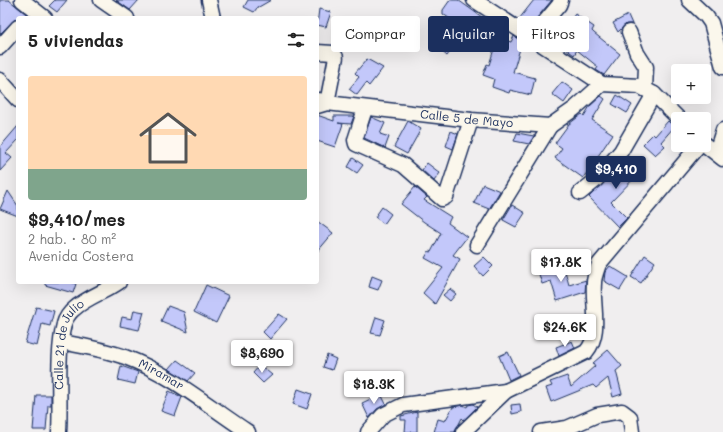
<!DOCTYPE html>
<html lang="es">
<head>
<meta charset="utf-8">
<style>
	body { margin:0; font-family:Mali,sans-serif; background:#f6f6f6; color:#222; height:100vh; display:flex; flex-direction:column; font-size:15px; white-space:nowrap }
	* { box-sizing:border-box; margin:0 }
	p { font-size:13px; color:#767676 }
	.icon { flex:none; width:22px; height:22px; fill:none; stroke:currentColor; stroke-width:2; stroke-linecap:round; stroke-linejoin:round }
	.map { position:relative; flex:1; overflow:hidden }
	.drawer { position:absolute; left:16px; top:16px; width:303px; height:268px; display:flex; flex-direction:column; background:#fff; border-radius:4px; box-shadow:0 4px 16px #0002 }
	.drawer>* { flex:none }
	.banner { position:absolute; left:331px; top:16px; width:332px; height:36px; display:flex; gap:8px }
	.controls { position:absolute; left:671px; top:64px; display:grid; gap:8px }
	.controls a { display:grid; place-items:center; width:40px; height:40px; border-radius:4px; background:#fff; box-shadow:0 4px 16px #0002; font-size:20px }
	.price { position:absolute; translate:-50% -34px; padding:0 9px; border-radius:4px; background:#fff; color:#222; font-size:13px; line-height:26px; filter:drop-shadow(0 1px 2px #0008) }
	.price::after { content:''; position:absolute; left:50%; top:24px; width:12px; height:9px; margin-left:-6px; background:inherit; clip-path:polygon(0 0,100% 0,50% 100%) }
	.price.selected { background:#1b2f5e; color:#fff }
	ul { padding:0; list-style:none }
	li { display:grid; align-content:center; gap:8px; height:212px; padding:0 12px }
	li+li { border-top:1px solid #e0e0e0 }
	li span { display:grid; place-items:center; height:124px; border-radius:4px; color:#555 }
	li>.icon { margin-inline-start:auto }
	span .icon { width:72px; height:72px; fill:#fffc; stroke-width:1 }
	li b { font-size:17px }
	h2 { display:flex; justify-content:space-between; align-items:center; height:48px; padding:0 12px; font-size:17px }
	.pill { padding:0 14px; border-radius:4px; background:#fff; box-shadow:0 4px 16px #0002; font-size:14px; line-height:36px }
	.pill.selected { background:#1b2f5e; color:#fff }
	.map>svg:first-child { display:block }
	.building { fill:#c3c8fa; stroke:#1b2f5e }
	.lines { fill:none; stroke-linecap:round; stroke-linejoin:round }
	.minor-casing { stroke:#1b2f5e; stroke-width:17 }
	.minor { stroke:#fbf7ec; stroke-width:14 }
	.labels { text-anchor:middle; stroke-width:3; stroke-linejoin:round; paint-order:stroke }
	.street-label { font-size:12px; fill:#1b2f5e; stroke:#fbf7ec }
</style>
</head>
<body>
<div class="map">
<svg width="723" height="432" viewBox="0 0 723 432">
	<rect width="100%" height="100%" fill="#f0eeef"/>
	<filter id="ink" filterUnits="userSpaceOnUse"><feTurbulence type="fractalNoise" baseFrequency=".025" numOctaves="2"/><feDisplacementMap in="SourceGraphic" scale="8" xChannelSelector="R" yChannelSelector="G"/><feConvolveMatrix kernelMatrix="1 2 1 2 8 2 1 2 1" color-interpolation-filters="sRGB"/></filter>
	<g filter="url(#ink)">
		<g class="building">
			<polygon points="0,0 9,0 31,18 15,19 0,34"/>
			<polygon points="55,0 67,0 57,12 49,6"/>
			<polygon points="116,0 139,0 130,10"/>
			<polygon points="248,0 271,0 257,8 254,12 244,7"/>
			<polygon points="450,0 458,0 493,25 486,34 511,42 514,36 522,42 513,72 535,78 531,95 510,90 509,93 492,87 494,79 483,75 487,64 489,65 494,49 443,14 443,10"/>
			<polygon points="534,0 552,0 530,26 519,19"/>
			<polygon points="319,9 331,12 326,27 317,25"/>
			<polygon points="575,14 594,27 592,31 594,33 620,54 604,75 596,70 598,67 577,50 574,55 556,41"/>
			<polygon points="628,15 632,24 626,24 618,32 613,23"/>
			<polygon points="354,23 377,29 371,50 348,44"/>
			<polygon points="447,39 455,45 447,56 439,49"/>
			<polygon points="367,59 383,68 369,86 366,83 357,95 349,89 359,77 355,73"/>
			<polygon points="562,82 573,90 564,103 552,94"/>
			<polygon points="617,95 632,105 627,113 612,104"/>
			<polygon points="601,96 605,99 592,120 613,134 583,178 555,158 562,148 555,143 569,124 582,114 584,116 590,106"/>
			<polygon points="317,115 334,121 334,116 354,116 351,124 338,123 343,124 335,147 317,141"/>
			<polygon points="371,117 385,123 380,134 389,137 385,148 364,138"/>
			<polygon points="408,121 421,129 407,154 394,147"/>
			<polygon points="668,121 674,127 661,142 665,146 655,155 643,144 653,134 655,136"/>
			<polygon points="18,126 18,140 6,153 12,158 0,171 0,147"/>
			<polygon points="451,131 458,134 453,149 446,146"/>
			<polygon points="517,133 534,136 529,144 514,141"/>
			<polygon points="353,158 363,165 357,173 348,167"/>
			<polygon points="632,158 643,169 611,202 627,218 618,227 589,197 626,160 628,162"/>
			<polygon points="427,163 440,173 434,181 422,170"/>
			<polygon points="483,184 500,191 489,209 474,203"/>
			<polygon points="415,187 427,197 424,200 451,217 448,223 467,237 453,255 460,259 435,304 423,293 443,268 425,258 429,251 431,252 441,233 424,222 401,204"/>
			<polygon points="8,191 18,206 18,216 0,209"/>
			<polygon points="512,205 525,213 516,227 503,220"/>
			<polygon points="382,207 391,214 384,224 375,217"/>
			<polygon points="317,221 333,233 317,252"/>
			<polygon points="645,255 655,262 641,283 631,277"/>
			<polygon points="484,257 493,266 483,276 474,266"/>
			<polygon points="563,264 569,285 586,280 585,292 557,301 551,281 542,284 538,271"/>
			<polygon points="610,266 628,277 620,290 604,281 605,272"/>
			<polygon points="372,276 382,280 378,290 369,287"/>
			<polygon points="45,282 71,282 76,284 73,293 45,285"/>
			<polygon points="206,285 229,296 216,323 194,312"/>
			<polygon points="450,289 456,294 450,301 443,295"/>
			<polygon points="168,306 184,312 188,332 161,321"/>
			<polygon points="36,307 54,311 50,326 42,324 37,346 25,343"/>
			<polygon points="134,310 144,312 139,330 120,326 122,317 132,319"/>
			<polygon points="279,314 287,319 270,339 263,332"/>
			<polygon points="376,317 385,320 380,335 371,333"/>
			<polygon points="572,341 575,348 559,356 556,347"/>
			<polygon points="608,350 622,366 616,371 622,394 613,397 608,378 596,388 593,385 551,402 546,388 552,386 550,382 567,376 571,387 595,366 593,363"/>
			<polygon points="508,352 519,375 509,380 499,356"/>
			<polygon points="327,355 336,359 332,370 323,367"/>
			<polygon points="177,360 195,373 188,381 169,369"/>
			<polygon points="260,365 272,375 263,383 253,373"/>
			<polygon points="121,366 138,372 135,384 118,380"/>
			<polygon points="298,389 312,394 307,409 293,404"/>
			<polygon points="169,391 182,397 175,416 161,411"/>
			<polygon points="381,394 386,404 377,409 369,418 362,403"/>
			<polygon points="36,395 51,395 51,405 48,405 46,430 33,430"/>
			<polygon points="473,404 477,407 464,420 462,418 455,432 434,432 438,419 445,421 453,407 463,405 467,407 468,405"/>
			<polygon points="520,404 521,412 512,414 511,405"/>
			<polygon points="417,412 417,432 405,432 406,420 401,420 401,416"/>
		</g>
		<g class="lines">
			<g class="minor-casing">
				<g id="minor">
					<polyline points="22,0 45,18"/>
					<polyline points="101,0 127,18"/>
					<polyline points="209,0 213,18"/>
					<polyline points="474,0 602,84 639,86 654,94 679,119"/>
					<polyline points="689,0 706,16 711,23 723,67"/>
					<polyline points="629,32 637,53 646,67 645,89"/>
					<polyline points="532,37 559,5 561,0"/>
					<polyline points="0,47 18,27"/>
					<polyline points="317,52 333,53 336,57 327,103 319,100"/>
					<polyline points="0,80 18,100"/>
					<path id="s1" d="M317,106L327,103L471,120L550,126L574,109L602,84"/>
					<polyline points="365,109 355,140 356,144 403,165 442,199 446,197 471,120"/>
					<polyline points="704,144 723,159"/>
					<polyline points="716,152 723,130"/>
					<polyline points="580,193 596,180 621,151 654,94"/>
					<polyline points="477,245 550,126"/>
					<path id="s2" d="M62,342C83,346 105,350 125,357C171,374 208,406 248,432"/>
					<path id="s3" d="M59,432C61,399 56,355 64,324C65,319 70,312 74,309C87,297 105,292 119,282"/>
					<polyline points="368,432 383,415 403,405 506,391"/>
					<path d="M463,432L506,391L586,352C602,334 592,305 594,283C594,277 597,270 599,264L699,145"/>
					<polyline points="541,432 567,428 597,415 622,411 630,417 632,432"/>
				</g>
			</g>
			<use href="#minor" class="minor"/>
		</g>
	</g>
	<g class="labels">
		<g class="street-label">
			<text dy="4" stroke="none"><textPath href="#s1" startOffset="151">Calle 5 de Mayo</textPath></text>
			<text dy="4" stroke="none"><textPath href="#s3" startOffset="90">Calle 21 de Julio</textPath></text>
			<text dy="4" stroke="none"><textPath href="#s2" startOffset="105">Miramar</textPath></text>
		</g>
	</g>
</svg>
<div class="controls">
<a>+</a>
<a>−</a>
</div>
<b class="price selected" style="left:616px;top:190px">$9,410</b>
<b class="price" style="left:561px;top:283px">$17.8K</b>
<b class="price" style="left:565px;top:348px">$24.6K</b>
<b class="price" style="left:262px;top:374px">$8,690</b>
<b class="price" style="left:374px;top:405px">$18.3K</b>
<div class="banner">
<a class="pill">Comprar</a>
<a class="pill selected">Alquilar</a>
<a class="pill">Filtros</a>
</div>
<section class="drawer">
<h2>5 viviendas<svg class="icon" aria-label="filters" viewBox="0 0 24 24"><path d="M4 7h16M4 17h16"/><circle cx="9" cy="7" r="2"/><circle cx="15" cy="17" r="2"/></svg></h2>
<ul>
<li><span style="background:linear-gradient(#ffd9b3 75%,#7fa58c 0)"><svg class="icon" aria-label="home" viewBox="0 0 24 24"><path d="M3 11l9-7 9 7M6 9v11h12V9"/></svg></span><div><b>$9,410/mes</b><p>2 hab. · 80 m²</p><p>Avenida Costera</p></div></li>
</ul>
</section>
</div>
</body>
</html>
